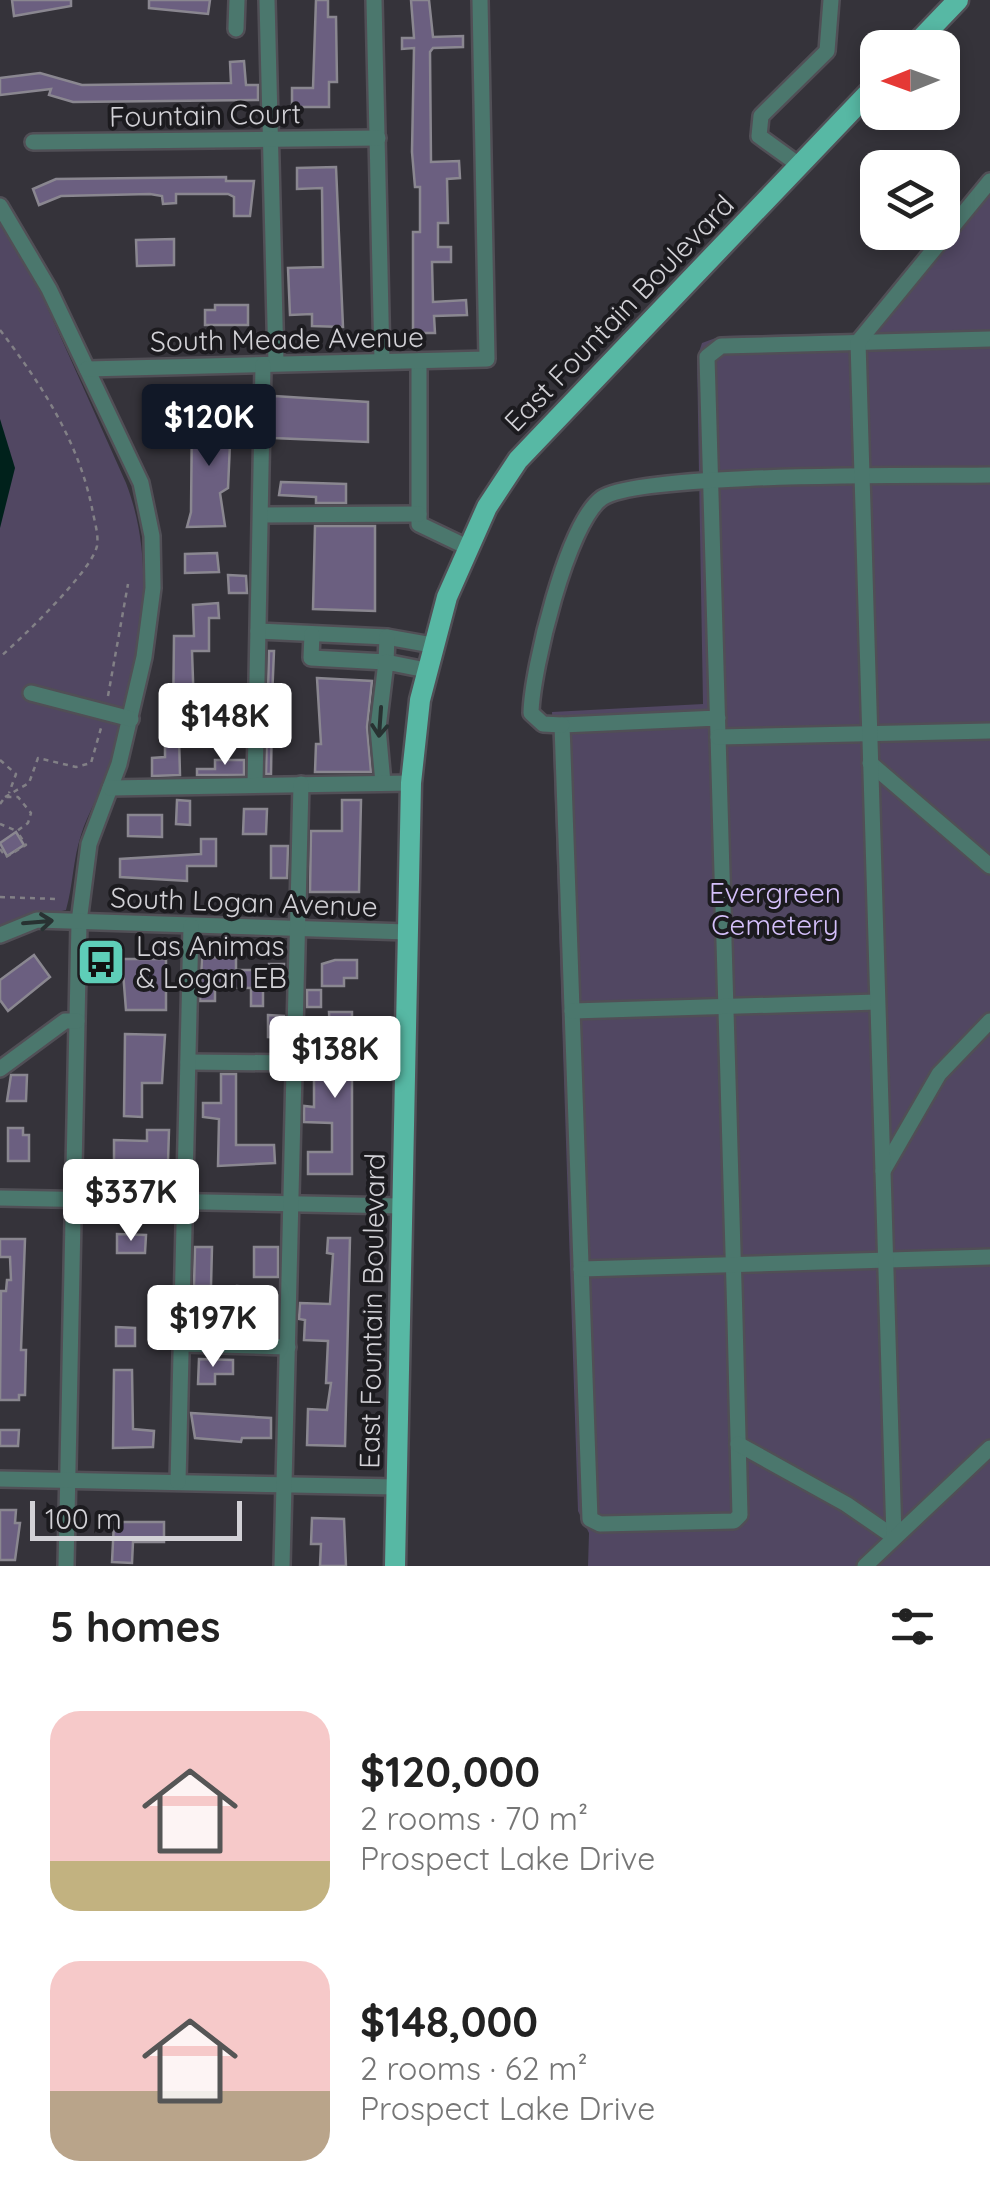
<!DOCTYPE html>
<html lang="en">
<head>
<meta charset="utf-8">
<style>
	body { margin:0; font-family:Quicksand,sans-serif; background:#f2f2f2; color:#222; height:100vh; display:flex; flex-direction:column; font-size:38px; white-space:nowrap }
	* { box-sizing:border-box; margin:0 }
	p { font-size:32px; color:#767676 }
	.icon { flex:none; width:55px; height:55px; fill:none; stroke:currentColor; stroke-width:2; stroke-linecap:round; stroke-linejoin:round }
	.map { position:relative; height:1566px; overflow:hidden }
	.sheet { display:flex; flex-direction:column; background:#fff; flex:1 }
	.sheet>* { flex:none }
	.needle { width:65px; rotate:269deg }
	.controls { position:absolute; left:860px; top:30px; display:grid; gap:20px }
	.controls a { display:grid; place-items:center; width:100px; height:100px; border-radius:20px; background:#fff; box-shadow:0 5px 15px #0003; font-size:50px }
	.scale { position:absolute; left:30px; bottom:25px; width:212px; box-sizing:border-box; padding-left:10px; border:5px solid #d2d1d6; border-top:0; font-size:28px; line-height:35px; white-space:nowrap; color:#d2d1d6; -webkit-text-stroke:8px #1c1b1f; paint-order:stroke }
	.price { position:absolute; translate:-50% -85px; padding:0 22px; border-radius:10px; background:#fff; color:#222; font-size:32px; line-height:65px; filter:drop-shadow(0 2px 5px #0008) }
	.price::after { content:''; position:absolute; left:50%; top:60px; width:30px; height:22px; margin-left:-15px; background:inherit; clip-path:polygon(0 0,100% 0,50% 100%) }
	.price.current { background:#111827; color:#fff }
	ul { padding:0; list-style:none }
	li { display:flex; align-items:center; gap:30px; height:250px; padding:0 50px }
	li span { display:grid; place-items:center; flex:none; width:280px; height:200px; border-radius:30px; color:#555 }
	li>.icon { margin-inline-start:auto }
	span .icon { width:120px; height:120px; fill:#fffc; stroke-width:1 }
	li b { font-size:42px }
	h2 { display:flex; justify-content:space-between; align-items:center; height:120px; padding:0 50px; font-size:42px }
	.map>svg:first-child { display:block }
	.green { fill:#514762 }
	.water { fill:#00211b }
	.building { fill:#6b5f80; stroke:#8a8790; stroke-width:2.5 }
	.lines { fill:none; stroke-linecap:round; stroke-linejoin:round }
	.minor-casing { stroke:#514f56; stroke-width:20 }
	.major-casing { stroke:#514f56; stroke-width:25 }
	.path { stroke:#828086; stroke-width:2.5; stroke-dasharray:5 5; stroke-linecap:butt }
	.minor { stroke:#4b776d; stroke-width:15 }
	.major { stroke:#57b8a4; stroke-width:20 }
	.oneway { stroke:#283232 }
	.labels { text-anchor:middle; stroke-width:8; stroke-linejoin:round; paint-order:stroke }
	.street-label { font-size:28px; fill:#d2d1d6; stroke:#1c1b1f }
	.park-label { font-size:28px; fill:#d4bffa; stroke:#1c1b1f }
	.poi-label { font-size:28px; fill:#d2d1d6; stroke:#1c1b1f; text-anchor:start }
</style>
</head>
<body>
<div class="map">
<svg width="990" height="1566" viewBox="0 0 990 1566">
	<rect width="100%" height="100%" fill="#35333a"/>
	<g class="green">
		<polygon points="990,173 990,1566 588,1566 589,1533 578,1511 552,712 703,704 697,358 702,343 721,336 857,333"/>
		<path d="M0,222L36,282L126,483C161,573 137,680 108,770C101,793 88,812 81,835C73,859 73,886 66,910L0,925Z"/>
	</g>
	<polygon class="water" points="0,419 15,468 0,528"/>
	<g class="building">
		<polygon points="12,0 71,0 71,6 14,16"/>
		<polygon points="149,0 210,0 208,14 149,8"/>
		<polygon points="316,0 328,0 328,17 336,17 337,82 329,82 329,107 292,107 292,88 313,88"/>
		<polygon points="411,0 429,0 433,37 463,36 463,47 433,48 430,52 431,162 459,161 460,178 447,179 448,223 438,223 438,247 451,247 451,262 432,262 433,302 466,300 467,315 434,316 435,333 413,333 413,232 420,232 420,187 415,187 412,152 414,48 402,49 402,38 414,38"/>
		<polygon points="244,61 246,85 258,85 258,100 73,102 49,95 51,89 0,95 0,78 40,73 82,85 231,83 230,62"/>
		<polygon points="336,167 343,327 312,326 312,314 290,315 288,268 323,267 322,188 297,189 297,168"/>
		<polygon points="226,177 226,181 254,181 250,216 234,216 234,197 228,194 176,194 176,203 163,204 162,196 150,194 61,196 39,205 33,189 56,179"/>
		<polygon points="174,239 174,265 137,266 136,240"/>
		<polygon points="215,305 248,305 248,325 205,325 205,310 215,310"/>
		<polygon points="274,396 368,402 368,442 273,438"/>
		<polygon points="192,414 225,415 225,420 231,421 228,488 220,493 225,526 187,527 191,512"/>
		<polygon points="281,482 346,484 346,503 316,503 316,497 279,495"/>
		<polygon points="315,526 375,526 375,611 313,609"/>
		<polygon points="217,553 219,572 185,573 185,554"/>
		<polygon points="228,575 246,576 247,593 229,593"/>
		<polygon points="218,603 219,618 209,618 209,651 192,651 195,737 179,737 180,775 152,776 152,758 165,757 165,723 173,723 174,636 194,636 193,605"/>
		<polygon points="269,651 274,651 272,699 288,700 287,713 272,713 271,774 266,774"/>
		<polygon points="317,678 372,681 367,727 371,772 315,772 316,744 321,744"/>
		<polygon points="215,760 244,760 244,775 197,775 197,769 215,769"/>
		<polygon points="177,800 190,801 190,825 176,824"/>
		<polygon points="342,800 361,800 359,892 310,892 311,831 342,831"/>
		<polygon points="244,809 267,809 266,834 243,834"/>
		<polygon points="128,815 162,815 162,837 128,836"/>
		<polygon points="16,832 24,845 7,856 0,843"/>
		<polygon points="201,839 216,839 216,866 187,866 187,881 120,877 120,859 201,854"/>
		<polygon points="271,846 288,846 287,878 271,878"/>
		<polygon points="34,955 50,977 8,1011 0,1000 0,980"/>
		<polygon points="202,957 236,958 236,970 269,970 269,964 284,964 283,984 263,984 263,1006 251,1006 251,988 215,987 215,1001 200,1001"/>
		<polygon points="122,959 166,959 166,1010 126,1010"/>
		<polygon points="335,960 357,960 357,978 344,978 344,986 322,986 322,964"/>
		<rect x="307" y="990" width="14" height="17"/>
		<polygon points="329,1012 352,1012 352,1174 308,1174 308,1152 332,1152 332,1123 304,1122 304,1106 314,1107 314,1075 332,1075"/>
		<polygon points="268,1015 284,1016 284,1038 268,1037"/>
		<polygon points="125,1034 165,1035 162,1083 142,1083 142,1117 124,1116"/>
		<polygon points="221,1074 236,1074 236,1145 274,1145 275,1163 218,1166 219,1119 203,1117 203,1103 221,1103"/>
		<polygon points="11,1075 27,1075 26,1101 7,1101"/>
		<polygon points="8,1128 23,1128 23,1135 29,1135 29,1161 8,1161"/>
		<polygon points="147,1130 169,1130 168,1162 159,1161 159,1167 114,1164 114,1140 147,1141"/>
		<polygon points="117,1234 146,1235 145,1253 117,1253"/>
		<polygon points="328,1238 350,1238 345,1446 307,1445 308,1409 327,1410 331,1383 326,1383 328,1341 304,1340 305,1320 299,1319 300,1303 330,1304 333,1254 327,1253"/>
		<polygon points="0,1239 25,1239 21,1350 26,1350 25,1395 19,1395 19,1400 0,1400 1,1291 6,1291 7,1280 11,1280 10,1257 0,1257"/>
		<polygon points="195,1247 212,1247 211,1286 194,1286"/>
		<rect x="254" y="1247" width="24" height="30"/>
		<polygon points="237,1286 248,1287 247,1312 229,1312 229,1300 237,1300"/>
		<polygon points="116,1327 135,1328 135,1346 116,1346"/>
		<polygon points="199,1359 233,1360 233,1374 215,1374 215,1384 198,1384"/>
		<polygon points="114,1370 132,1370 133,1429 154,1431 153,1447 113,1448"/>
		<polygon points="191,1413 271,1418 271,1438 242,1438 241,1442 195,1438"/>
		<polygon points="0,1430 19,1430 18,1446 0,1446"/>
		<polygon points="0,1510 16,1510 15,1523 20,1523 15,1560 0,1560"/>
		<polygon points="312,1518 344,1519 346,1566 320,1566 321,1544 311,1544"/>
		<polygon points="114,1522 164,1522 164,1542 133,1542 132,1563 112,1562"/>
	</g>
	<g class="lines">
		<g class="minor-casing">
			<g id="minor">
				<polyline points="267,0 276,363"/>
				<polyline points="374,0 382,361"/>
				<polyline points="236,29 237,0"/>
				<polyline points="33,142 378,138"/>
				<polyline points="799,165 759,136 761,116 827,51 831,0"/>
				<polyline points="0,206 49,289 141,483 152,536 153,588 144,657 119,764 89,844 79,922 66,1566"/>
				<polyline points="419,361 419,524 467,547"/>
				<polyline points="87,369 487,359 480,0"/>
				<polyline points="261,515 419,514"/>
				<polyline points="258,631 387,637 432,645"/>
				<polyline points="312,634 311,658 386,662 387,637"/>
				<polyline points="31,693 131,719"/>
				<path d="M718,718L562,725L590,1519L600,1524L734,1521L740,1515C730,1129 721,743 707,357L721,346L990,339"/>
				<path d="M562,725L543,724L531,713C532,669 567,523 602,498C640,472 926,476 990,475"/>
				<polyline points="718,737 990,731"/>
				<polyline points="870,763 990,866"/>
				<polyline points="383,783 378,728 386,662 426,670"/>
				<polyline points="255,785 263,365"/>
				<polyline points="110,788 411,783"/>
				<polyline points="0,935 37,920 407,932"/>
				<polyline points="572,1011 877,1002"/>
				<polyline points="188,1062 294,1063"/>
				<polyline points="0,1069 65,1021 77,1021"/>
				<polyline points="883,1171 939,1074 990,1021"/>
				<polyline points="0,1198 401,1206"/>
				<polyline points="581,1269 990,1257"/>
				<polyline points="183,1344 288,1347"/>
				<polyline points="738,1444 846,1504 894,1537"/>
				<polyline points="0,1479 396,1487"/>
				<polyline points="178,1482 191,926"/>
				<polyline points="894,1537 858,342 990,181"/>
				<polyline points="282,1566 301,784"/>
				<polyline points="865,1566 990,1448"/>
			</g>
		</g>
		<g class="major-casing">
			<g id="major">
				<polyline points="912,48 958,0"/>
				<polyline points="395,1566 411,783 420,700 447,597 487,507 518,460 878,83"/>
			</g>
		</g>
		<g class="path">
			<path d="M0,330C41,384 78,440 92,508C94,520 99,534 97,546C92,571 21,639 0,657"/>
			<polyline points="108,696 128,584"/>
			<polyline points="0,760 16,774 9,793"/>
			<polyline points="5,797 29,783 38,758 76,767 91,763 101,728"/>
			<polyline points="0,804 5,797 18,797 31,813 28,823 17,831 0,824"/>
			<polyline points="0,849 6,857 26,845 18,833"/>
			<polyline points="0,897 56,899"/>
		</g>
		<use href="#minor" class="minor"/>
		<use href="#major" class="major"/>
	</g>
	<defs><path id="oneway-shaft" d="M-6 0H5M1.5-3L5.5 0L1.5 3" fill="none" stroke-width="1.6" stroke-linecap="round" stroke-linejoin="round" transform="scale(2.5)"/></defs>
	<g class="oneway">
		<use href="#oneway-shaft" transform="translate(380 722) rotate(94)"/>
		<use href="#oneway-shaft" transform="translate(38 922) rotate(-5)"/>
	</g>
	<defs>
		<g id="bus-square" transform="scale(2.5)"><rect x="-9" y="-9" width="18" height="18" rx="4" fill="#5eceb8" stroke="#1c1b1f"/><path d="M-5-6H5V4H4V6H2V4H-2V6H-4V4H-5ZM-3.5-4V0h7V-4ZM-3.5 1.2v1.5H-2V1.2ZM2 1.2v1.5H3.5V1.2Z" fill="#111"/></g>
	</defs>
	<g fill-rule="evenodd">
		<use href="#bus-square" x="101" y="962"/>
	</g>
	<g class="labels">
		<g class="street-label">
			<text transform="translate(205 115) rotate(-1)" y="10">Fountain Court</text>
			<text transform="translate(619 313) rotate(-46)" y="10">East Fountain Boulevard</text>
			<text transform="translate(287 339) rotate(-1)" y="10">South Meade Avenue</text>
			<text transform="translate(244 902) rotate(2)" y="10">South Logan Avenue</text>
			<text transform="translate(372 1311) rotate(-89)" y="10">East Fountain Boulevard</text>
		</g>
		<g class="park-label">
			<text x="775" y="903">Evergreen<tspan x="775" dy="32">Cemetery</tspan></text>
		</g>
		<g class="poi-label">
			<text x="136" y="956">Las Animas<tspan x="136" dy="32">&amp; Logan EB</tspan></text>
		</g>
	</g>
</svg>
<div class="controls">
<a><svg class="needle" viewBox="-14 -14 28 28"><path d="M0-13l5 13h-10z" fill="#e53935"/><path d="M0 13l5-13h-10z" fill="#767676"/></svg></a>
<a><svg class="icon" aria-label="layers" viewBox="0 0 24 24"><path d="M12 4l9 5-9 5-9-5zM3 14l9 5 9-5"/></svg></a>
</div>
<div class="scale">100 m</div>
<b class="price current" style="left:209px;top:469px">$120K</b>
<b class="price" style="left:225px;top:768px">$148K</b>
<b class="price" style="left:335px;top:1101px">$138K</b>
<b class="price" style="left:131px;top:1244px">$337K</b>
<b class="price" style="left:213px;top:1370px">$197K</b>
</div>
<section class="sheet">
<h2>5 homes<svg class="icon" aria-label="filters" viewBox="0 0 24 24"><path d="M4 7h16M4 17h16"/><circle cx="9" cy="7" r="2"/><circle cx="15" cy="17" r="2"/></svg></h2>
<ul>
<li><span style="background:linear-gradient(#f6c9c9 75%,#c2b280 0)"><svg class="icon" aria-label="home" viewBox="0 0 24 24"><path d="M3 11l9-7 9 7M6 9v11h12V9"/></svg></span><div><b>$120,000</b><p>2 rooms · 70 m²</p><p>Prospect Lake Drive</p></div></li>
<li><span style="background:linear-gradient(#f6c9c9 65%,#b9a48a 0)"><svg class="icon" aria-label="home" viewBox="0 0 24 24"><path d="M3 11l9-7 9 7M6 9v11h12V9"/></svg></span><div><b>$148,000</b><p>2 rooms · 62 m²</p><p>Prospect Lake Drive</p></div></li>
</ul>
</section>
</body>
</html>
